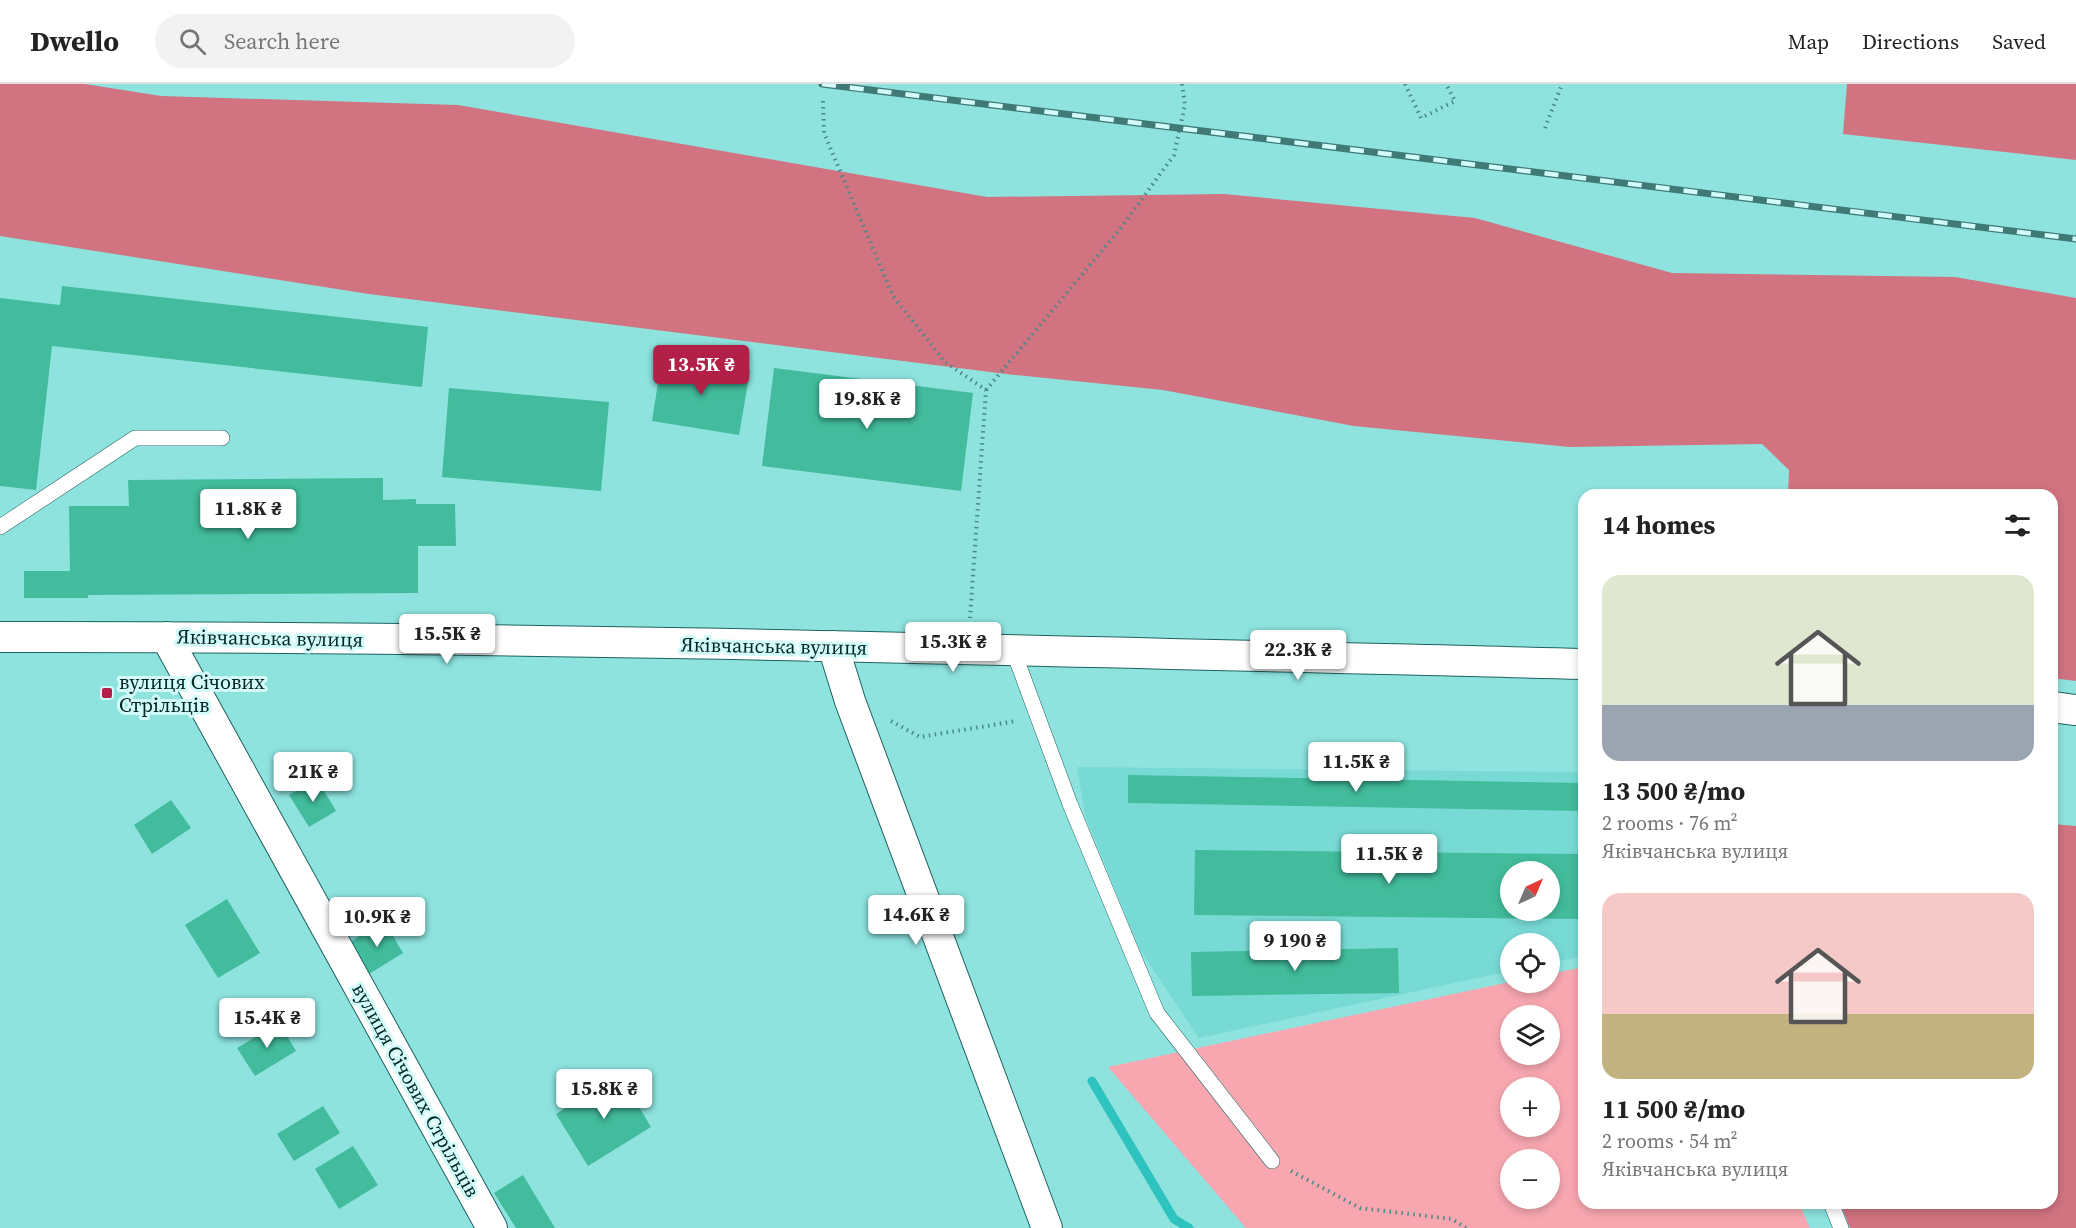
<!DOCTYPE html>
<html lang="en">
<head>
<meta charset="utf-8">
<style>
	body { margin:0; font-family:"Source Serif 4",serif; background:#f2f2f2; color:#222; height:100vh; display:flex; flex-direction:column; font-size:22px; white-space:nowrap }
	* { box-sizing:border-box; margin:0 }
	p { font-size:20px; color:#767676 }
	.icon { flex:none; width:33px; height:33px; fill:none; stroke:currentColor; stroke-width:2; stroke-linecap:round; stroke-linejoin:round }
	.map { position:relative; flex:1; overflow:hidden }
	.sheet { position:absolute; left:1578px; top:405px; width:480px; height:720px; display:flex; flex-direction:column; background:#fff; border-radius:18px; box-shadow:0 3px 9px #0003 }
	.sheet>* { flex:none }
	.needle { width:39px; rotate:44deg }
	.controls { position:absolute; left:1500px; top:777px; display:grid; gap:12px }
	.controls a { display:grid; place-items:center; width:60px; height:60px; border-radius:50%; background:#fff; box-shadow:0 3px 9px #0003; font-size:30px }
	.price { position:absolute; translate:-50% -51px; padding:0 14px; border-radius:6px; background:#fff; color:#222; font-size:20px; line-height:39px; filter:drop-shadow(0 2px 3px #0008) }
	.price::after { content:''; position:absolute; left:50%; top:36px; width:18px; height:14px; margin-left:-9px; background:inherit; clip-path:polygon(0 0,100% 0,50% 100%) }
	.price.on { background:#b22048; color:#fff }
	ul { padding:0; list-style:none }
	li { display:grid; align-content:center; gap:12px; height:318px; padding:0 24px }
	li span { display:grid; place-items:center; height:186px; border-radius:18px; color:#555 }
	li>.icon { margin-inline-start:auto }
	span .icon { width:108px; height:108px; fill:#fffc; stroke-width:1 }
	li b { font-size:26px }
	h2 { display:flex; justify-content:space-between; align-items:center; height:72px; padding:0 24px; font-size:26px }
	header { display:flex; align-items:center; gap:36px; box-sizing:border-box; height:84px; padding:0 30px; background:#fff; border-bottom:2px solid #e0e0e0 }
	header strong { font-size:28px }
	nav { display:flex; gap:33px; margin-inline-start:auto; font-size:21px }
	.search { width:420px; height:54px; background:#f2f2f2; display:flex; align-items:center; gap:15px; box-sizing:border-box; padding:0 21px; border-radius:33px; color:#767676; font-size:22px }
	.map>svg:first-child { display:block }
	.built { fill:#78dad5; fill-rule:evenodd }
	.green { fill:#f8a7b0; fill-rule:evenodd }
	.forest { fill:#d17380 }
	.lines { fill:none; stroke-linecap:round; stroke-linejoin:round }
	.stream { stroke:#2fc3bf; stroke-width:9 }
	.building { fill:#42bc9c; fill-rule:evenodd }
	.service-casing { stroke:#1e625f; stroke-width:16 }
	.minor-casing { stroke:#1e625f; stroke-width:32 }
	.path { stroke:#4a8885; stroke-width:4; stroke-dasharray:1.5 4.5; stroke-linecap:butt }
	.service { stroke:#fff; stroke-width:15 }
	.minor { stroke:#fff; stroke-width:30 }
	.rail-casing { stroke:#3f7a77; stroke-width:7 }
	.rail { stroke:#d3fbf9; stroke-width:4.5; stroke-dasharray:14; stroke-linecap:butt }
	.poi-dot { fill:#b22048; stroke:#d3fbf9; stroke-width:2 }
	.labels { text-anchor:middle; stroke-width:6; stroke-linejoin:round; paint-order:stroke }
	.street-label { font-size:20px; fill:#002624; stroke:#d3fbf9 }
	.poi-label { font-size:20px; fill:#002624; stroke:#d3fbf9; text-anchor:start }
</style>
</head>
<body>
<header>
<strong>Dwello</strong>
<div class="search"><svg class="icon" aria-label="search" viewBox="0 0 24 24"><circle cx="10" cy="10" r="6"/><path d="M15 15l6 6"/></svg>Search here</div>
<nav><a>Map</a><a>Directions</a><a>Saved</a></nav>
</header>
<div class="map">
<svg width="2076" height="1144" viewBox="0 0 2076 1144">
	<rect width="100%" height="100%" fill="#8ee3df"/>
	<path class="built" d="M1077,683L1584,688V872L1550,879V860H1510V887L1199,954L1140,866L1085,732ZM1510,788H1550V826H1510Z"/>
	<path class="green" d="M1584,883V1119H1799L1810,1144H1246L1108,983L1510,898H1550V890ZM1510,932H1550V970H1510ZM1510,1004H1550V1042H1510ZM1510,1076H1550V1114H1510Z"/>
	<g class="forest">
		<polygon points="0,0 85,0 161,12 458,21 987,113 1224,110 1475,134 1672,189 1955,193 2076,214 2076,597 2052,594 2052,411 1788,411 1789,386 1762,360 1569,363 1354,342 1163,306 1006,290 369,210 0,152"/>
		<polygon points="1847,0 2076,0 2076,76 1843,50"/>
		<polygon points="2052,740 2076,742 2076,1144 1850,1144 1840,1119 2052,1119"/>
	</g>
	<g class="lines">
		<polyline class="stream" points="1092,997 1174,1135 1189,1144"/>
	</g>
	<g class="building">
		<polygon points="62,202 428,243 422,303 52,262 36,406 0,402 0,214 60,221"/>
		<polygon points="662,273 750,287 739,351 652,337"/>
		<polygon points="774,284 973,309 961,407 762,382"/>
		<polygon points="449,304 609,318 601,407 442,393"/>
		<polygon points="383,394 383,416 416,415 416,420 455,420 456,462 418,462 418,509 88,511 88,514 24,514 24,487 70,487 69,422 129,422 128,396"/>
		<polygon points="1128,691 1584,699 1584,727 1128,719"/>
		<polygon points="317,695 336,727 309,743 289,711"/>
		<polygon points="171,716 191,744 152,770 134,741"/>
		<path d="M1195,766L1584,770V835L1194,831ZM1510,788H1550V826H1510Z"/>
		<polygon points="227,815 260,869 218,894 185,841"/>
		<polygon points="384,837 403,869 369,890 350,858"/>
		<polygon points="1398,864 1399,909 1192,912 1191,868"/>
		<polygon points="279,939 296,967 255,992 237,964"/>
		<polygon points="620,991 651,1043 588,1082 556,1030"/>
		<polygon points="323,1022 340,1049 294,1077 277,1050"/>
		<polygon points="353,1062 378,1101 339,1125 315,1085"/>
		<polygon points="523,1091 555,1144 516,1144 494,1109"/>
	</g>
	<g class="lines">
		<g class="service-casing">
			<g id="service">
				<polyline points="0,443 135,354 222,354"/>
				<polyline points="1013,566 1070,720 1157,929 1272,1077"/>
				<polyline points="1831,1119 1841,1144"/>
			</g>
		</g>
		<g class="minor-casing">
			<g id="minor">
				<path d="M0,553C528,552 1056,567 1584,580"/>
				<polyline points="166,553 492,1144"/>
				<polyline points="833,562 850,617 1047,1144"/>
				<polyline points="2052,623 2076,626"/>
			</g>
		</g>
		<g class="path">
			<polyline points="1405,0 1421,34 1455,17 1446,0"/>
			<polyline points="823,17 824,49 893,212 945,278 986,306 970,534"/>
			<polyline points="1545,44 1562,0"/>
			<polyline points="986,306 1120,145 1174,71 1185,21 1182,0"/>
			<polyline points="891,637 920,653 1016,637"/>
			<polyline points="1291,1087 1360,1124 1452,1135 1466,1144"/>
		</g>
		<use href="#service" class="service"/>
		<use href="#minor" class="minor"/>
		<g class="rail-casing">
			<polyline id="rail" points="822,0 2076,155"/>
		</g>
		<use href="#rail" class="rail"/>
	</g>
	<rect class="poi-dot" x="101" y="603" width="12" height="12" rx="3"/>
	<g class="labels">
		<g class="street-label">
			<text transform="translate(270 554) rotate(1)" y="7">Яківчанська вулиця</text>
			<text transform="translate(774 562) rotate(1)" y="7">Яківчанська вулиця</text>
			<text transform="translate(416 1006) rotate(61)" y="7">вулиця Січових Стрільців</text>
		</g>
		<g class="poi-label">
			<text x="119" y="605">вулиця Січових<tspan x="119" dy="23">Стрільців</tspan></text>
		</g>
	</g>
</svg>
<div class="controls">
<a><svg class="needle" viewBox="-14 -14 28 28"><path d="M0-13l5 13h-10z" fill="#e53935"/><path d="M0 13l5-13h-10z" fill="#767676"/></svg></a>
<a><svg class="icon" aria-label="locate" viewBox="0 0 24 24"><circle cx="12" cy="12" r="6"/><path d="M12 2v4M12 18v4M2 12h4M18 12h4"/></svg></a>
<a><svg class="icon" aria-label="layers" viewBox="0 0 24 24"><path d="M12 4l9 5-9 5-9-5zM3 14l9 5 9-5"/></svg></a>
<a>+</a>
<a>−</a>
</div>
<b class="price on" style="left:701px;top:312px">13.5K ₴</b>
<b class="price" style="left:867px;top:346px">19.8K ₴</b>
<b class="price" style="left:248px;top:456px">11.8K ₴</b>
<b class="price" style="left:447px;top:581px">15.5K ₴</b>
<b class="price" style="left:953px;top:589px">15.3K ₴</b>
<b class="price" style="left:1298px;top:597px">22.3K ₴</b>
<b class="price" style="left:1356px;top:709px">11.5K ₴</b>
<b class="price" style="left:313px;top:719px">21K ₴</b>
<b class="price" style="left:1389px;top:801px">11.5K ₴</b>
<b class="price" style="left:916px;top:862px">14.6K ₴</b>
<b class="price" style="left:377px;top:864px">10.9K ₴</b>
<b class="price" style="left:1295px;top:888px">9 190 ₴</b>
<b class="price" style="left:267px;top:965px">15.4K ₴</b>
<b class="price" style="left:604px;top:1036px">15.8K ₴</b>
<section class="sheet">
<h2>14 homes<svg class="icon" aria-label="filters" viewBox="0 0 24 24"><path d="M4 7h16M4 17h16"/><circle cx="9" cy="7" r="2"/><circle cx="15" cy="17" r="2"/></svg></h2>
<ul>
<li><span style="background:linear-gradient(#dfe7d0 70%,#9aa5b1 0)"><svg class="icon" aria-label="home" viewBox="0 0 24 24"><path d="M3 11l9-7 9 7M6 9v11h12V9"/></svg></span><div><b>13 500 ₴/mo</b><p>2 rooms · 76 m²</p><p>Яківчанська вулиця</p></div></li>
<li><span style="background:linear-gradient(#f6c9c9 65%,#c2b280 0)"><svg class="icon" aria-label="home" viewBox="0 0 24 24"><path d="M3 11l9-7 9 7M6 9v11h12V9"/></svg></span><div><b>11 500 ₴/mo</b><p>2 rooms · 54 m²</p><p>Яківчанська вулиця</p></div></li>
</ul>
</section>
</div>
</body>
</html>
